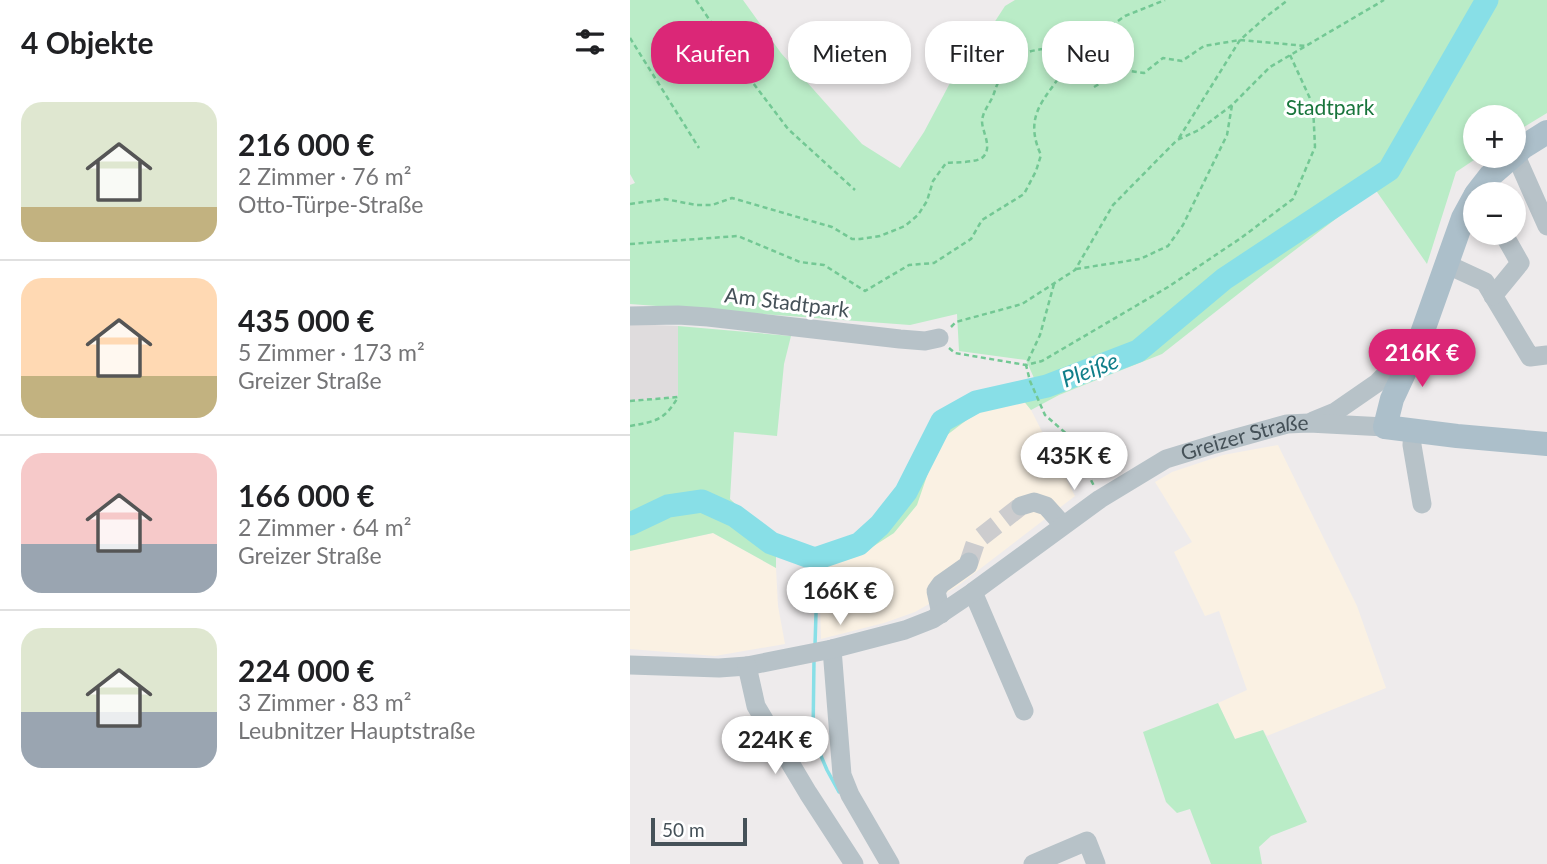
<!DOCTYPE html>
<html lang="de">
<head>
<meta charset="utf-8">
<style>
	body { margin:0; font-family:Lato,sans-serif; background:#f6f6f6; color:#202124; height:100vh; display:flex; flex-direction:column; font-size:26px; white-space:nowrap }
	* { box-sizing:border-box; margin:0 }
	p { font-size:23px; color:#757577 }
	.icon { flex:none; width:38px; height:38px; fill:none; stroke:currentColor; stroke-width:2; stroke-linecap:round; stroke-linejoin:round }
	.map { position:relative; flex:1; overflow:hidden }
	.details { display:flex; flex-direction:column; background:#fff; width:630px }
	.details>* { flex:none }
	.banner { position:absolute; left:21px; top:21px; width:665px; height:63px; display:flex; gap:14px }
	.controls { position:absolute; left:833px; top:105px; display:grid; gap:14px }
	.controls a { display:grid; place-items:center; width:63px; height:63px; border-radius:50%; background:#fff; box-shadow:0 4px 10px #0003; font-size:35px }
	.scale { position:absolute; left:21px; bottom:18px; width:96px; box-sizing:border-box; padding-left:7px; border:4px solid #455158; border-top:0; font-size:19px; line-height:24px; white-space:nowrap; color:#455158; -webkit-text-stroke:5px #fff; paint-order:stroke }
	.price { position:absolute; translate:-50% -60px; padding:0 16px; border-radius:24px; background:#fff; color:#222; font-size:23px; line-height:46px; filter:drop-shadow(0 2px 4px #0008) }
	.price::after { content:''; position:absolute; left:50%; top:42px; width:21px; height:16px; margin-left:-10px; background:inherit; clip-path:polygon(0 0,100% 0,50% 100%) }
	.price.current { background:#db2777; color:#fff }
	ul { padding:0; list-style:none }
	li { display:flex; align-items:center; gap:21px; height:175px; padding:0 21px }
	li+li { border-top:2px solid #e0e0e0 }
	li span { display:grid; place-items:center; flex:none; width:196px; height:140px; border-radius:21px; color:#555 }
	li>.icon { margin-inline-start:auto }
	span .icon { width:84px; height:84px; fill:#fffc; stroke-width:1 }
	li b { font-size:30px }
	h2 { display:flex; justify-content:space-between; align-items:center; height:84px; padding:0 21px; font-size:30px }
	.chip { padding:0 24px; border-radius:28px; background:#fff; box-shadow:0 4px 10px #0003; font-size:24px; line-height:63px }
	.chip.current { background:#db2777; color:#fff }
	main { display:flex; flex:1; min-height:0 }
	.map>svg:first-child { display:block }
	.commercial { fill:#faf1e3 }
	.education { fill:#dfdcdd }
	.green { fill:#baecc7 }
	.lines { fill:none; stroke-linecap:round; stroke-linejoin:round }
	.stream { stroke:#88dfe7; stroke-width:3.5 }
	.river { stroke:#88dfe7; stroke-width:23 }
	.minor-tunnel { stroke:#ccccce; stroke-width:19; stroke-dasharray:19 10; stroke-linecap:butt }
	.path { stroke:#73c894; stroke-width:2.5; stroke-dasharray:5 3.5; stroke-linecap:butt }
	.minor { stroke:#b7c2c8; stroke-width:19 }
	.major { stroke:#acbfca; stroke-width:24 }
	.labels { text-anchor:middle; stroke-width:6; stroke-linejoin:round; paint-order:stroke }
	.park-label { font-size:21px; fill:#19753c; stroke:#fff }
	.street-label { font-size:21px; fill:#455158; stroke:#fff }
	.water-label { font-size:23px; font-style:italic; fill:#117f8a; stroke:#fff }
</style>
</head>
<body>
<main>
<section class="details">
<h2>4 Objekte<svg class="icon" aria-label="filters" viewBox="0 0 24 24"><path d="M4 7h16M4 17h16"/><circle cx="9" cy="7" r="2"/><circle cx="15" cy="17" r="2"/></svg></h2>
<ul>
<li><span style="background:linear-gradient(#dfe7d0 75%,#c2b280 0)"><svg class="icon" aria-label="home" viewBox="0 0 24 24"><path d="M3 11l9-7 9 7M6 9v11h12V9"/></svg></span><div><b>216 000 €</b><p>2 Zimmer · 76 m²</p><p>Otto-Türpe-Straße</p></div></li>
<li><span style="background:linear-gradient(#ffd9b3 70%,#c2b280 0)"><svg class="icon" aria-label="home" viewBox="0 0 24 24"><path d="M3 11l9-7 9 7M6 9v11h12V9"/></svg></span><div><b>435 000 €</b><p>5 Zimmer · 173 m²</p><p>Greizer Straße</p></div></li>
<li><span style="background:linear-gradient(#f6c9c9 65%,#9aa5b1 0)"><svg class="icon" aria-label="home" viewBox="0 0 24 24"><path d="M3 11l9-7 9 7M6 9v11h12V9"/></svg></span><div><b>166 000 €</b><p>2 Zimmer · 64 m²</p><p>Greizer Straße</p></div></li>
<li><span style="background:linear-gradient(#dfe7d0 60%,#9aa5b1 0)"><svg class="icon" aria-label="home" viewBox="0 0 24 24"><path d="M3 11l9-7 9 7M6 9v11h12V9"/></svg></span><div><b>224 000 €</b><p>3 Zimmer · 83 m²</p><p>Leubnitzer Hauptstraße</p></div></li>
</ul>
</section>
<div class="map">
<svg width="917" height="864" viewBox="0 0 917 864">
	<rect width="100%" height="100%" fill="#eeebec"/>
	<g class="commercial">
		<polygon points="393,399 401,410 445,496 329,585 299,604 285,612 254,623 191,639 189,566 233,553 300,467 317,435 338,419 361,406"/>
		<polygon points="648,445 727,606 756,688 637,736 633,730 605,739 588,703 617,690 589,611 575,616 544,552 562,542 525,482 542,472 593,455"/>
		<polygon points="83,533 146,568 148,606 155,644 85,656 0,649 0,551"/>
	</g>
	<polygon class="education" points="0,324 48,326 48,397 0,401"/>
	<g class="green">
		<polygon points="0,0 113,0 151,53 232,144 270,168 294,132 320,83 347,49 375,6 385,0 917,0 917,113 884,133 884,117 845,117 845,156 850,156 826,172 797,264 745,189 631,276 532,354 429,395 401,410 392,399 361,406 338,419 317,435 300,467 287,505 264,533 233,553 189,566 146,550 146,568 83,533 0,551 0,401 48,397 48,326 161,336 154,364 147,436 104,432 100,499 133,530 157,543 189,550 220,540 239,528 262,499 285,456 299,424 324,406 357,391 392,385 404,378 396,360 329,351 327,314 280,325 0,304 0,185 5,183 0,174"/>
		<polygon points="588,703 605,739 633,730 677,822 641,836 629,847 632,864 581,864 560,809 547,813 536,802 513,732"/>
	</g>
	<g class="lines">
		<g class="stream">
			<polyline points="185,645 187,582 185,559"/>
			<polyline points="184,659 183,737 197,770 209,792"/>
		</g>
		<polyline class="river" points="0,524 38,506 72,501 105,516 141,543 185,559 229,544 250,525 276,492 312,421 346,402 417,386 508,351 594,279 759,170 857,0"/>
		<polyline class="minor-tunnel" points="339,562 346,541 391,506"/>
		<g class="path">
			<polyline points="66,0 117,75 158,129 225,190"/>
			<polyline points="0,38 69,148"/>
			<polyline points="464,87 493,70 514,73 533,58 552,61 574,46 610,40 676,46"/>
			<polyline points="549,138 610,40 637,16 658,0"/>
			<path d="M0,204L35,199L66,205H82L102,198L202,227L222,239H230L250,236L275,226L288,215L297,201L303,181L316,163C324,162 347,163 353,157C363,147 352,132 352,121C353,111 359,105 363,96C365,91 366,86 369,81C373,74 379,64 385,59C398,47 425,49 442,47"/>
			<path d="M0,244L108,236L170,262L194,265L235,291L279,265L304,263L341,239L352,220L394,194L406,171L411,155C387,103 434,91 442,47L461,40L495,16L535,0"/>
			<polyline points="446,269 510,259 538,246 553,225 597,135 602,105"/>
			<polyline points="424,284 410,335 396,365 400,381 415,415 439,436 464,486"/>
			<polyline points="321,327 326,322 392,304 445,270 483,205 547,140 569,130 602,105 640,67 754,0"/>
			<polyline points="319,348 325,353 396,365 412,361 538,287 611,238 663,199 685,147 683,105 660,55"/>
			<polyline points="0,401 48,397"/>
			<path d="M0,426C26,421 34,421 48,397"/>
		</g>
		<g class="minor">
			<polyline points="885,154 917,226"/>
			<polyline points="816,264 855,282 900,357 917,355"/>
			<polyline points="863,296 890,263 873,233"/>
			<polyline points="0,316 48,315 78,317 270,339 295,341 309,338"/>
			<polyline points="683,421 705,412 747,383 781,348"/>
			<polyline points="783,430 782,445 792,504"/>
			<polyline points="391,506 404,502 416,506 433,525"/>
			<polyline points="343,592 394,711"/>
			<polyline points="311,614 306,591 311,584 338,565 339,562"/>
			<polyline points="202,649 212,775 220,795 260,864"/>
			<path id="s1" d="M0,665L89,668L117,666L202,649L275,630L303,619L343,592L470,499L536,459L585,444L657,424L679,423L755,427"/>
			<polyline points="117,666 126,706 178,793 224,864"/>
			<polyline points="403,864 457,841 466,864"/>
		</g>
		<g class="major">
			<polyline points="884,155 893,147 917,132"/>
			<polyline points="846,194 860,176 883,156"/>
			<polyline points="845,196 833,218 790,339 762,399 755,427 827,436 917,444"/>
		</g>
	</g>
	<g class="labels">
		<g class="park-label">
			<text x="700" y="115">Stadtpark</text>
		</g>
		<g class="street-label">
			<text transform="translate(157 303) rotate(7)" y="7">Am Stadtpark</text>
			<text dy="7" stroke="none"><textPath href="#s1" startOffset="674">Greizer Straße</textPath></text>
		</g>
		<g class="water-label">
			<text transform="translate(460 370) rotate(-21)" y="8">Pleiße</text>
		</g>
	</g>
</svg>
<div class="controls">
<a>+</a>
<a>−</a>
</div>
<div class="scale">50 m</div>
<b class="price current" style="left:792px;top:389px">216K €</b>
<b class="price" style="left:444px;top:492px">435K €</b>
<b class="price" style="left:210px;top:627px">166K €</b>
<b class="price" style="left:145px;top:776px">224K €</b>
<div class="banner">
<a class="chip current">Kaufen</a>
<a class="chip">Mieten</a>
<a class="chip">Filter</a>
<a class="chip">Neu</a>
</div>
</div>
</main>
</body>
</html>
